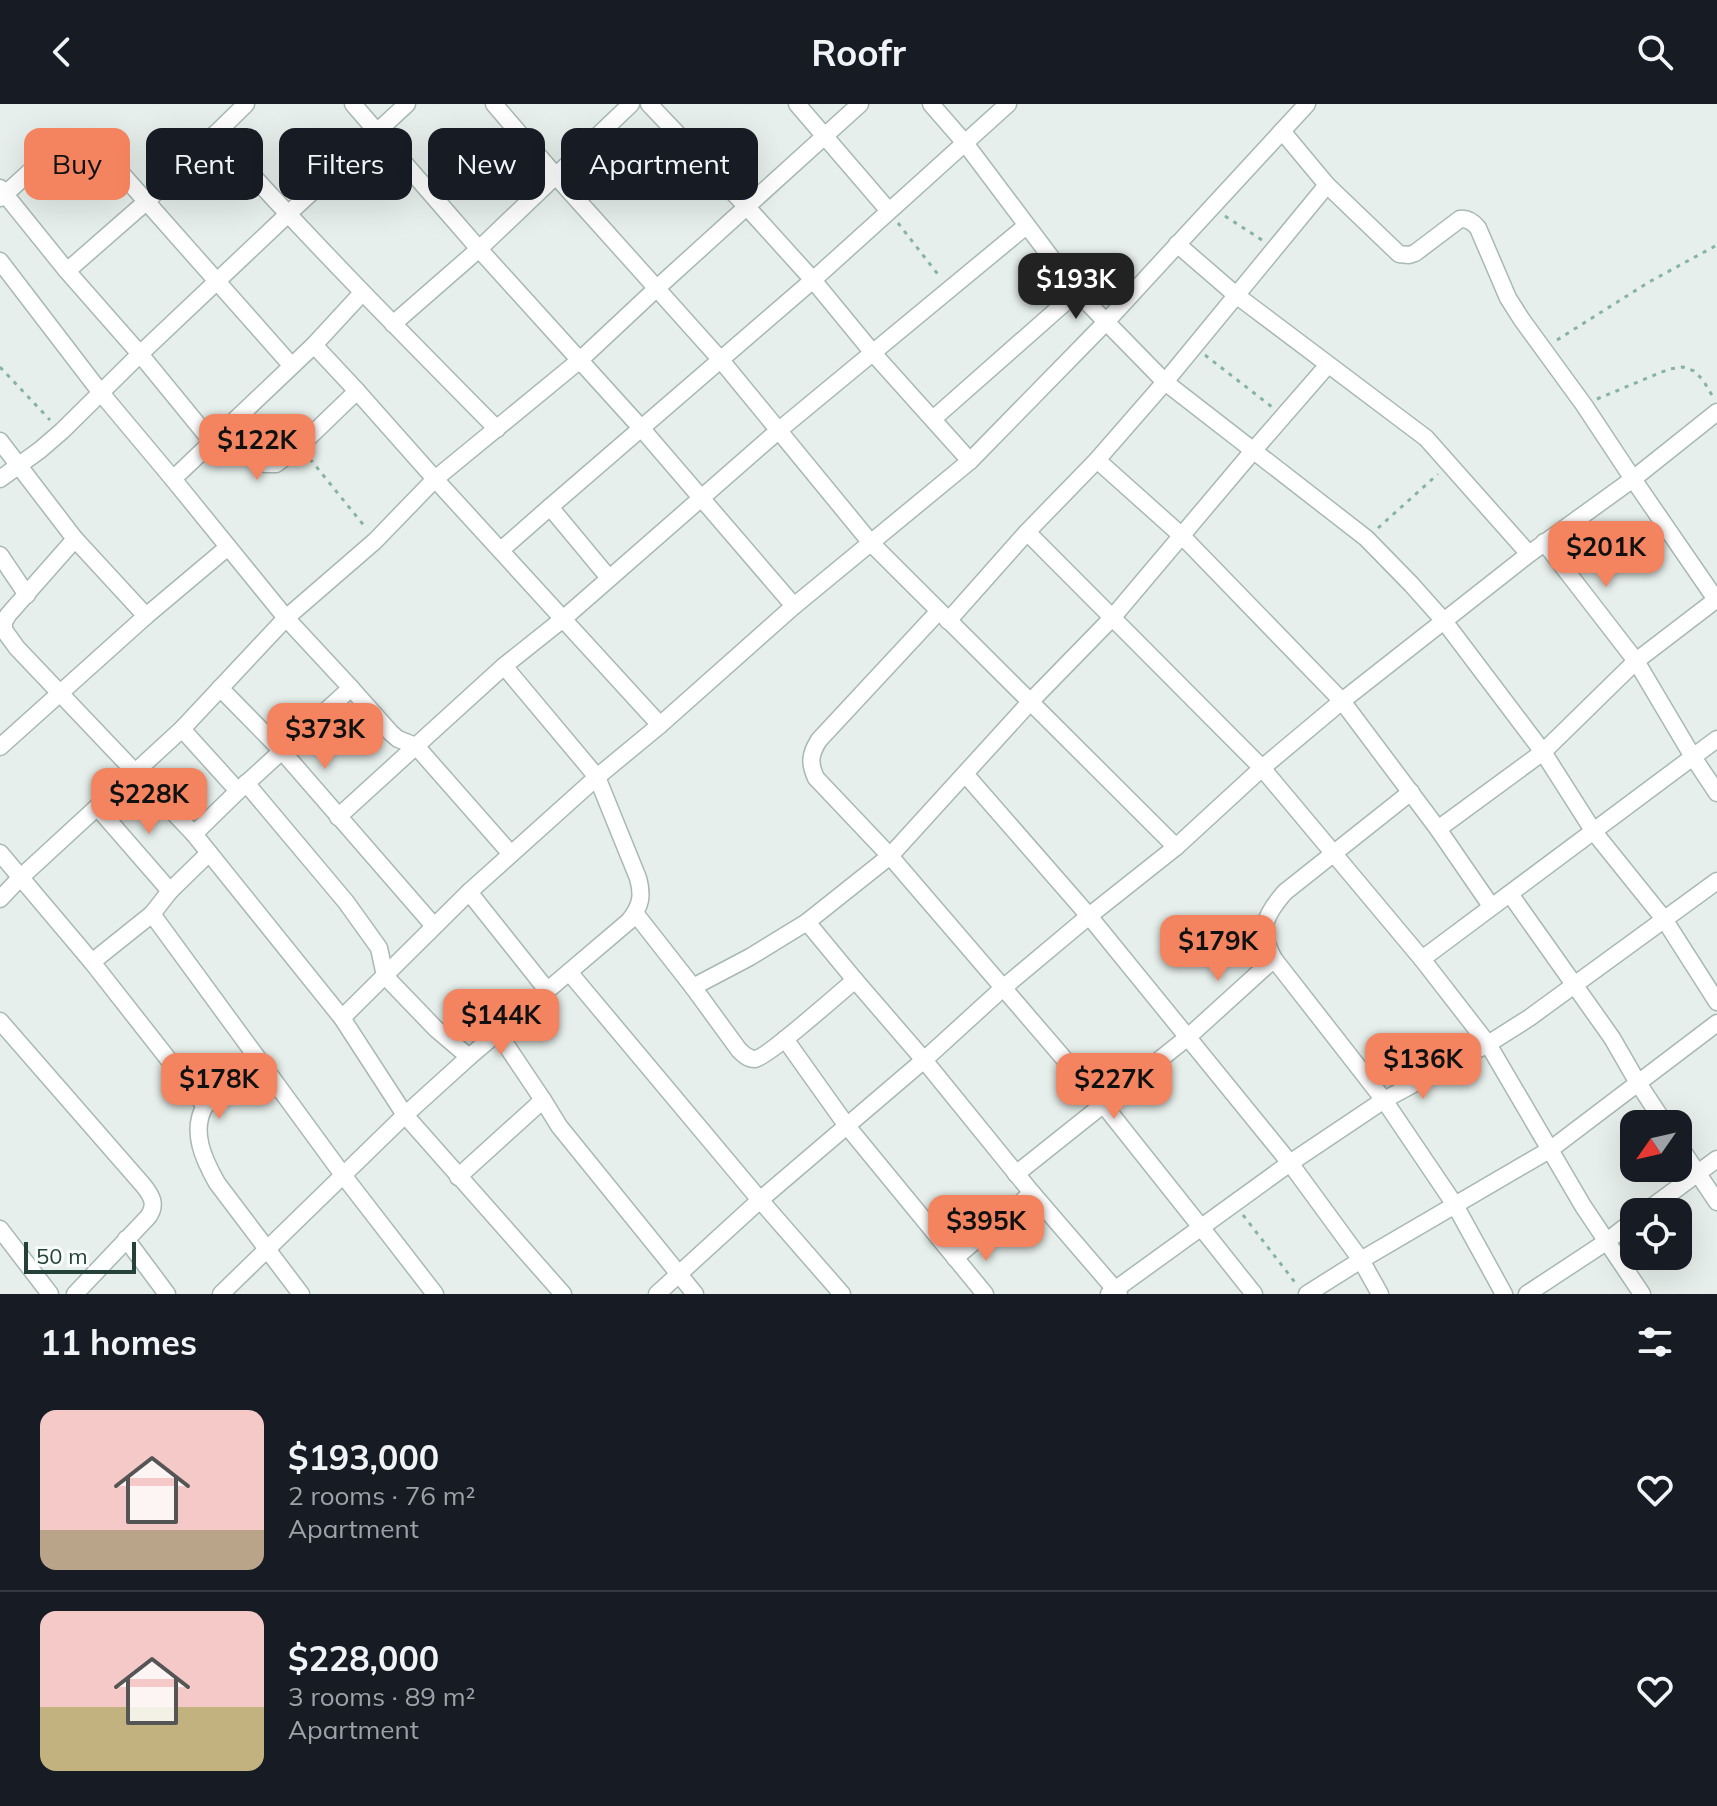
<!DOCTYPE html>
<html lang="en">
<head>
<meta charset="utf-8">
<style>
	body { margin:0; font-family:Mulish,sans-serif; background:#242831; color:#f1f3f6; height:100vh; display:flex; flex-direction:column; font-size:30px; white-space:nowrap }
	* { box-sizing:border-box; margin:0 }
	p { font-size:26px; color:#9ea1a6 }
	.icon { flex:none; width:44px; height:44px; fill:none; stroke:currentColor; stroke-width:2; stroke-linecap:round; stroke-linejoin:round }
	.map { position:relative; height:1190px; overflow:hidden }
	.side { display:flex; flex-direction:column; background:#171b24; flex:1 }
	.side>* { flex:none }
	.hud { position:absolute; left:24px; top:24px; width:800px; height:72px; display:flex; gap:16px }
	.needle { width:52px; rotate:236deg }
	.buttons { position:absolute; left:1620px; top:1006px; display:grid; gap:16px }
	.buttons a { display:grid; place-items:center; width:72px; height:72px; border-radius:16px; background:#171b24; box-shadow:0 8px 32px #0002; font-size:40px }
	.scale { position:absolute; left:24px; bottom:20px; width:112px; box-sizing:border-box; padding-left:8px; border:4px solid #24423a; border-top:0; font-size:22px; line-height:28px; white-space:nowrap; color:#24423a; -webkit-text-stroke:6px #f7fbf9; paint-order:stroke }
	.price { position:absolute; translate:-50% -68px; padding:0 18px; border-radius:16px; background:#f4845f; color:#111; font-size:26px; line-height:52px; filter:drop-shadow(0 2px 4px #0008) }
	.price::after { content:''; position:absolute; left:50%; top:48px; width:24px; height:18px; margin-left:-12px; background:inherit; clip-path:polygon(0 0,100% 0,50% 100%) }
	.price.current { background:#222; color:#fff }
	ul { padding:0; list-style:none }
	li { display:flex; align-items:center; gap:24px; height:200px; padding:0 40px }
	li+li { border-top:2px solid #363941 }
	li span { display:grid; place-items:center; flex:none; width:224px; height:160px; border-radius:16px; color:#555 }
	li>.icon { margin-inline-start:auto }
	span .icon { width:96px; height:96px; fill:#fffc; stroke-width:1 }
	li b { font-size:34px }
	h2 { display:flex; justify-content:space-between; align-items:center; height:96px; padding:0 40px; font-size:34px }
	.tag { padding:0 28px; border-radius:16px; background:#171b24; box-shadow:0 8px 32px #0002; font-size:28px; line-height:72px }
	.tag.current { background:#f4845f; color:#111 }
	header { display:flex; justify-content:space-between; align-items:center; height:104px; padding:0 40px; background:#171b24; font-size:36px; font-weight:700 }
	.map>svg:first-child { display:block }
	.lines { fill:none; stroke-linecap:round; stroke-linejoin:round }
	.street-casing { stroke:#a8b8b2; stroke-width:19 }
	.path { stroke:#86b3a5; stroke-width:3; stroke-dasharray:4 6; stroke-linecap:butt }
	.street { stroke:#fff; stroke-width:16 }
</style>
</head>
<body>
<header><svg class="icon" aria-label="back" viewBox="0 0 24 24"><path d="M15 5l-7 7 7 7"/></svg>Roofr<svg class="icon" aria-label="search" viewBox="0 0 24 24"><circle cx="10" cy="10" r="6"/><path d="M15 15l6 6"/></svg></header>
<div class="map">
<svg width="1717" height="1190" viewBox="0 0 1717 1190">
	<rect width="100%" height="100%" fill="#e6efeb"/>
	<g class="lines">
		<g class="street-casing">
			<g id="street">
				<polyline points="353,0 479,145 642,325 794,502"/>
				<polyline points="494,0 555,71 720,255 871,439 1176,743"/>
				<polyline points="649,0 746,102 813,176 873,249 970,357"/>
				<polyline points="797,0 889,107"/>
				<polyline points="931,0 965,39 1077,188 1165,278 1366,434 1411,480 1444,517 1543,648 1594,728 1664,815 1717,898"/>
				<path d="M215,30C305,131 401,228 497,325"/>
				<path d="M1327,81L1399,150L1409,151L1415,149L1460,115C1468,114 1473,118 1478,124L1508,194L1522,216L1584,301L1633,375L1717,497"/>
				<polyline points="0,84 67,167 140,250 212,338"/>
				<path d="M0,94C19,80 54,40 76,36C85,34 92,40 99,44L291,261"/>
				<polyline points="1177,140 1236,191 1426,334 1529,450"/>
				<polyline points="0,157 101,289 173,375 286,514 351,584 238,687 194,730"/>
				<polyline points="67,167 147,97 246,0"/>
				<polyline points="393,220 479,145 631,0"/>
				<polyline points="314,241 362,189"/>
				<polyline points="933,315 1077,188"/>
				<polyline points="234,317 260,355 265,360 276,360 300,342 357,287"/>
				<polyline points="0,337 75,435 146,512"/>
				<polyline points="1097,356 1182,432 1342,597 1438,725 1491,802"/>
				<polyline points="0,375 40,346 62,327 140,250 287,111 407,0"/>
				<polyline points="173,375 314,241 357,287 435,375 660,621"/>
				<polyline points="550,403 813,176 1008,0"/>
				<polyline points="1027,428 1262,664 1422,855 1488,940 1583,1102 1642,1190"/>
				<polyline points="75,435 8,511 4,518 4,526 17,544 194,730 342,914 405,1011 563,1190"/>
				<polyline points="1544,438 1636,557 1693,653 1717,689"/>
				<polyline points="501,446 550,403 609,474"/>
				<polyline points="0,451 27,491"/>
				<path d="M939,507L819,636C810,650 809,659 816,674L890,752L1103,1000L1254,1190"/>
				<polyline points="948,517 1027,428 1097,356 1165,278 1327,81 1282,27"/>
				<polyline points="220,584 282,647 434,822"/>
				<polyline points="351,584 391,629 398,635 416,642 504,562 563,515 778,327 1026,122"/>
				<polyline points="182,625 238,687"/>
				<polyline points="0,643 146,512 228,443"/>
				<polyline points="966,671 1089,812 1290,1059 1361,1156 1380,1190"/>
				<polyline points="246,679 346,798 379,844 385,872 436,925 469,953"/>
				<path d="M1411,688L1285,788C1264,812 1258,826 1274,855L1384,996L1455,1101L1504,1190"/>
				<polyline points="97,703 170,787"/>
				<polyline points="338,713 416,642 511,750"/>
				<polyline points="1438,725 1543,648 1636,557 1717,495"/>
				<polyline points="0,749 92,858 205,1002"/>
				<polyline points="209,749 170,787 152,810 343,1071 435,1190"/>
				<polyline points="469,788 547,886"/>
				<polyline points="1510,790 1612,934 1638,979 1665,1020"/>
				<polyline points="0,795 20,774 182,625 286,514 375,437 435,375 580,256 657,184 860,0"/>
				<polyline points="635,809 693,883 750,853 807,818 890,752 1031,597 1112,514 1253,347 1327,262"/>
				<polyline points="807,818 855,876 924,956 1032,1089 1119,1190"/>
				<polyline points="1422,855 1717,635"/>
				<polyline points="92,858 152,810"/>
				<polyline points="569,868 760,1096 842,1190"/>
				<path d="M693,883L739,946C743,950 748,955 755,955C766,954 841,888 855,876"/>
				<polyline points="342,914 469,788 597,673 660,621 794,502 970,357 1106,218 1307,0"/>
				<path d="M0,917L143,1081C152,1092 157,1101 148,1113L75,1190"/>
				<polyline points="498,929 543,996"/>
				<polyline points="785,935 847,1022 985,1190"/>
				<path d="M256,952L205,1002C190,1027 204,1056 217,1079L301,1190"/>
				<polyline points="1678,1040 1717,1098"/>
				<polyline points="1016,1070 1188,933 1274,855"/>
				<polyline points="458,1073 543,996 559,1022 695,1190"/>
				<polyline points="1645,1108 1717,1055"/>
				<polyline points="0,1125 50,1190"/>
				<polyline points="126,1135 167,1190"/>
				<polyline points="955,1154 1032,1089"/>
				<path d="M221,1190L405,1011L469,953L629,817C641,802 643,792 638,774L597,673L504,562"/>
				<polyline points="657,1190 760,1096 924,956 1003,884 1089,812 1176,743 1262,664 1342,597 1529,450 1633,375 1717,308"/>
				<polyline points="1109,1190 1290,1059 1384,996 1488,940 1529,914 1717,777"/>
				<polyline points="1307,1190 1361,1156 1551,1045 1717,919"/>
				<polyline points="1527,1190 1606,1138 1634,1116"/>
			</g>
		</g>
		<g class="path">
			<polyline points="1225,112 1262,136"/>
			<polyline points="898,119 940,173"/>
			<polyline points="1557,236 1649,178 1717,141"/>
			<polyline points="1205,251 1272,303"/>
			<polyline points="0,263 50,316"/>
			<polyline points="1597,295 1669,265 1683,263 1694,267 1703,276 1713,293"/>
			<polyline points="310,355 366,424"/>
			<polyline points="1378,424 1438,370"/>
			<polyline points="1243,1111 1297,1181"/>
		</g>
		<use href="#street" class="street"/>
	</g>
</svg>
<div class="buttons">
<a><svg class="needle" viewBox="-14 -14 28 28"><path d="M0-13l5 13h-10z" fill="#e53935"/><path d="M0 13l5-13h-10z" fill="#9ea1a6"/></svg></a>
<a><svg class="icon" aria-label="locate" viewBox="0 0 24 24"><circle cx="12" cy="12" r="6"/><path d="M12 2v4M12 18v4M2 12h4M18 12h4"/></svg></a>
</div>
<div class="scale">50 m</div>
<b class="price current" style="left:1076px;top:217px">$193K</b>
<b class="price" style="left:257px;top:378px">$122K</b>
<b class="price" style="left:1606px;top:485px">$201K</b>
<b class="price" style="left:325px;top:667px">$373K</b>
<b class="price" style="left:149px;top:732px">$228K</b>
<b class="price" style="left:1218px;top:879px">$179K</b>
<b class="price" style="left:501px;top:953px">$144K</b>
<b class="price" style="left:1423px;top:997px">$136K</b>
<b class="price" style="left:219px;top:1017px">$178K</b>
<b class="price" style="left:1114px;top:1017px">$227K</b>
<b class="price" style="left:986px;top:1159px">$395K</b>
<div class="hud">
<a class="tag current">Buy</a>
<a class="tag">Rent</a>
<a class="tag">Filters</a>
<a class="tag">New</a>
<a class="tag">Apartment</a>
</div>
</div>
<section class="side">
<h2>11 homes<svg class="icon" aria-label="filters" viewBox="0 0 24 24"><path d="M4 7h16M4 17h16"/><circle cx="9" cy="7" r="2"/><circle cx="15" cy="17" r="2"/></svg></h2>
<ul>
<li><span style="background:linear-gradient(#f6c9c9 75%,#b9a48a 0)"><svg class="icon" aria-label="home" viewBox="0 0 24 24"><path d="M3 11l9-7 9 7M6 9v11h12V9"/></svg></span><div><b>$193,000</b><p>2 rooms · 76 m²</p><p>Apartment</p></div><svg class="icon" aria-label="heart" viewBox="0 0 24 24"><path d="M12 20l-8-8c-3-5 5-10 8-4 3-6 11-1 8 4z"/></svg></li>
<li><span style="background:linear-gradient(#f6c9c9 60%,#c2b280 0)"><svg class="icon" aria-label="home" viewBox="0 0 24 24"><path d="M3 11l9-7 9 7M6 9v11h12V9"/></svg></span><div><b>$228,000</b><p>3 rooms · 89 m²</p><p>Apartment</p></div><svg class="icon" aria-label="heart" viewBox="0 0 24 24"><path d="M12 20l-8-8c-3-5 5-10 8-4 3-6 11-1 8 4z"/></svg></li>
</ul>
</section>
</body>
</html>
